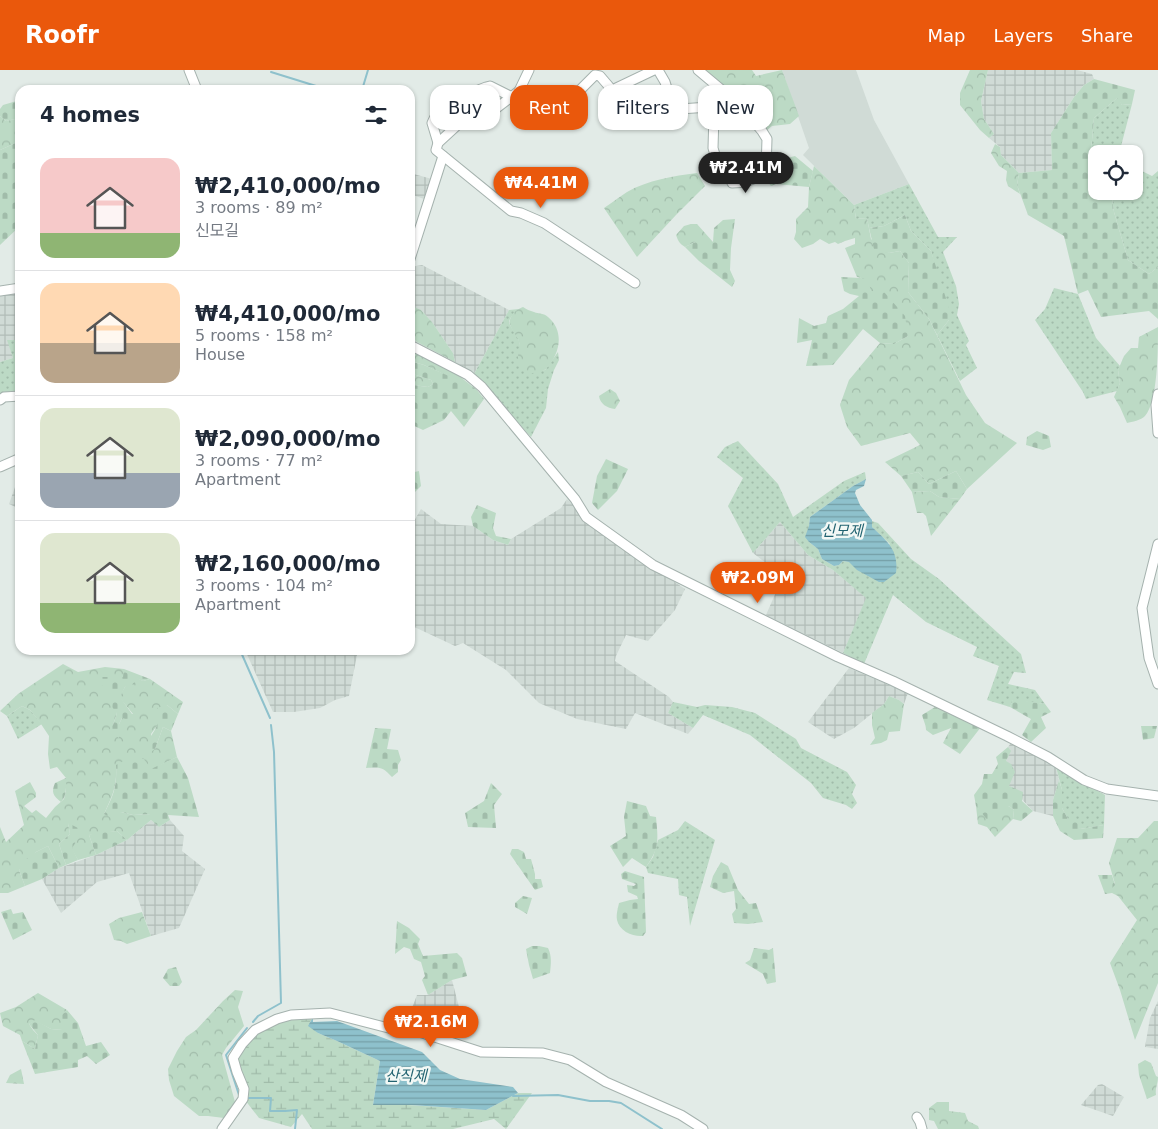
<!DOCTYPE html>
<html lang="en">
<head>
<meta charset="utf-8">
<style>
	body { margin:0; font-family:"DejaVu Sans","Noto Sans KR",sans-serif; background:#f2f2f3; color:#1f2937; height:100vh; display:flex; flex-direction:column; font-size:19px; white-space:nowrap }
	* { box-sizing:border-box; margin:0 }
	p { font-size:16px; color:#747a83 }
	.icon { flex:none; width:28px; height:28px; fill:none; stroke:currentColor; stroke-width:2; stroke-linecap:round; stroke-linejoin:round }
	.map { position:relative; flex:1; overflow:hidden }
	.details { position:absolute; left:15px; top:15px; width:400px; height:570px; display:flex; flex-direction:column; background:#fff; border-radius:15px; box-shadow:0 1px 4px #0004 }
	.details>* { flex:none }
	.banner { position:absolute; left:430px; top:15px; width:475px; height:45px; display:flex; gap:10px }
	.tools { position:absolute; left:1088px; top:75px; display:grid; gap:10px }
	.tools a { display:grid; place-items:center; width:55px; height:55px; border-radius:10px; background:#fff; box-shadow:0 1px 4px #0004; font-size:25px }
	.price { position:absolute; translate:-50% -42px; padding:0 11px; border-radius:18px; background:#ea580c; color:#fff; font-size:16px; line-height:32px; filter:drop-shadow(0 1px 2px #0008) }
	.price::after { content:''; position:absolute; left:50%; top:30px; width:15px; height:11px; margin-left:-8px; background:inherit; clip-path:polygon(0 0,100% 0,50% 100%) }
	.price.current { background:#222; color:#fff }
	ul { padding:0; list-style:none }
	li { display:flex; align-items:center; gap:15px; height:125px; padding:0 25px }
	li+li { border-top:1px solid #e0e1e3 }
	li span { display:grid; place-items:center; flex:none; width:140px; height:100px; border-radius:15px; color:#555 }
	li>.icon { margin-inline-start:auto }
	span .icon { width:60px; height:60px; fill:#fffc; stroke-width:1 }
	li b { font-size:21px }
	h2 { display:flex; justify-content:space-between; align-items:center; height:60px; padding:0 25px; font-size:21px }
	.tag { padding:0 18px; border-radius:15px; background:#fff; box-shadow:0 1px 4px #0004; font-size:18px; line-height:45px }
	.tag.current { background:#ea580c; color:#fff }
	header { display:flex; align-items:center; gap:30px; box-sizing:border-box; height:70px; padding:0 25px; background:#ea580c; color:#fff }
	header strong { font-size:24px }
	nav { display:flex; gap:28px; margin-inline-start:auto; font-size:18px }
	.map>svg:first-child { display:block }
	.built { fill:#d0dbd6 }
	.industrial { fill:url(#industrial-grid) }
	.grass { fill:url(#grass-dots) }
	.forest { fill:url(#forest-crowns) }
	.wetland { fill:url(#wetland-marsh) }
	.cemetery { fill:url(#cemetery-stones) }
	.water { fill:url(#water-rules) }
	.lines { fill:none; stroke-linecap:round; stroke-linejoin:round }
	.stream { stroke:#8ec1cc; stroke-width:2 }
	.minor-casing { stroke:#a5b2ae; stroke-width:11 }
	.minor { stroke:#fff; stroke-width:9 }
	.labels { text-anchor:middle; stroke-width:5; stroke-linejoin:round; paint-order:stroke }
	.water-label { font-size:15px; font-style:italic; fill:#226371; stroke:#f2f8f5 }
</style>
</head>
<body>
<header>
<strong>Roofr</strong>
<nav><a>Map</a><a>Layers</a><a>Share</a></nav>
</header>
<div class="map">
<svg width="1158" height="1059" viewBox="0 0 1158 1059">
	<defs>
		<pattern id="industrial-grid" width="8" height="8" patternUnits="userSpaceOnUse" patternTransform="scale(1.25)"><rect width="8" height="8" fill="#d0dbd6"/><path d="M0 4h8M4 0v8" fill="none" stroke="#b2bdb8"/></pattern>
		<pattern id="grass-dots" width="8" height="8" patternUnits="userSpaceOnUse" patternTransform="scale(1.25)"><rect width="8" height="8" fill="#bcdac5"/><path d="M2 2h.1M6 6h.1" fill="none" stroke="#a1bcaa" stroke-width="1.8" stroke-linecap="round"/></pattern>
		<pattern id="forest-crowns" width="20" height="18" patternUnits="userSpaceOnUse" patternTransform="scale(1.25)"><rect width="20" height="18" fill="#bcdac5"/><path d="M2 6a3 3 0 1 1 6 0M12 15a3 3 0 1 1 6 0" fill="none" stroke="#a1bcaa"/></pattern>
		<pattern id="wetland-marsh" width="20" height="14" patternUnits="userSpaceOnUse" patternTransform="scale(1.25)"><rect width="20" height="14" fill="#bcdac5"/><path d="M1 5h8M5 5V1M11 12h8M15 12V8" fill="none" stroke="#a1bcaa"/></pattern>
		<pattern id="cemetery-stones" width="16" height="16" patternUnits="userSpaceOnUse" patternTransform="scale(1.25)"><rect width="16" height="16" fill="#bcdac5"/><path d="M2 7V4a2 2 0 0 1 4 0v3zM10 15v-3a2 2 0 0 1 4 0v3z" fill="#a1bcaa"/></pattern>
		<pattern id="water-rules" width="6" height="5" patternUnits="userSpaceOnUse" patternTransform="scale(1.25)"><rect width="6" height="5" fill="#8ec1cc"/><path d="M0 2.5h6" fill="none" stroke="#749ea6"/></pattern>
	</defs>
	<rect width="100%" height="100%" fill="#e2ebe7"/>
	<polygon class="built" points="782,0 856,0 874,50 909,114 854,135 803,85 809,78"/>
	<g class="industrial">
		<polygon points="988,0 1077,0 1092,4 1094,9 1084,15 1074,27 1051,63 1052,100 1019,103 1001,85 1000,77 989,68 994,64 984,49 981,31"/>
		<polygon points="410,103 432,109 424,129 410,124"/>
		<polygon points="422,195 509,240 474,304 455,292 453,283 432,252 421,240 410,242 410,197"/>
		<polygon points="0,220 20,220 20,270 8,271 13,288 0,292"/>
		<polygon points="20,403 20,439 9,434"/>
		<polygon points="567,429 602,462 685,519 675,540 648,571 626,565 616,586 615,591 669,627 673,632 668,643 693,658 688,664 635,643 626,659 577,649 539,633 506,600 463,573 455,576 410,555 410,458 421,439 441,454 473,456 493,470 508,475 511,469 561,438"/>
		<polygon points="780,452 808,485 833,500 867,528 843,583 766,545 783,506 753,483"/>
		<polygon points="245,580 358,580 349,626 335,630 320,638 294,642 273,642"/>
		<polygon points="849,598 908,623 904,634 899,630 889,626 884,634 854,658 834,669 808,652"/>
		<polygon points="1011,673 1056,697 1059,710 1053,730 1053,746 1033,741 1009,716 1006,691 1010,681 1008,677"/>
		<polygon points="151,750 159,757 170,750 184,766 182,781 205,799 179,858 151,866 129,803 97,812 61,843 42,809 59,798 96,785 127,770"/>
		<polygon points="452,910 459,937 432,951 421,959 404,958 417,925 428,925"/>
		<polygon points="1158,931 1158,979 1145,977 1150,948"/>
		<polygon points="1102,1014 1124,1027 1113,1046 1081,1035 1098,1015"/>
	</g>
	<g class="grass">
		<polygon points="1118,27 1122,35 1132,34 1119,84 1096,84 1096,91 1090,92 1094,48"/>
		<polygon points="1134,97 1152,106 1158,101 1158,197 1149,204 1128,190 1114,142 1111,121 1134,121"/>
		<polygon points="909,114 938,167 957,167 943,182 956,216 959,234 957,245 969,271 966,275 977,298 960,311 937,265 949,250 931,181 911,161 905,145 884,156 869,158 867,148 856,149 854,135"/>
		<polygon points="1054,218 1078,224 1096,268 1120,296 1118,300 1120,313 1117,321 1086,329 1083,322 1035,250 1045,239"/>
		<path d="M519,239C500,255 514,255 519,271C521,277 520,282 518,287L533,302L545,300L558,282L559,290L554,300L548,319L546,338L531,367L474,304L509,240Z"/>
		<polygon points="7,270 20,270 20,322 0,326 0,292 13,288"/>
		<polygon points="738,371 778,414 793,447 844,411 865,402 866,409 853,416 810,447 809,456 809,472 818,479 822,489 834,496 839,495 843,491 850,492 890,474 872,457 872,451 878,453 911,489 939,509 1021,584 1026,603 1014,602 1008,614 1035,620 1045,634 1013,630 1010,637 987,630 999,596 973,586 977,577 926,552 893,525 864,594 843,583 866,528 833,500 808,485 780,452 753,483 728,436 743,408 717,387 725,377"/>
		<polygon points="673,632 697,637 705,635 732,637 755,643 796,669 801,678 847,702 856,715 852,724 857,733 852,739 846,735 823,728 811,713 750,665 703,645 693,658 668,643"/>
		<polygon points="22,636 30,640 42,654 18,669 7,646"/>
		<polygon points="1056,697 1105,725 1104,755 1080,759 1068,749 1062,738 1062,720"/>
		<polygon points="685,751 715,770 690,856 687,827 679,825 678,809 648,803 646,797 653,787 658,770 678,760"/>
	</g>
	<g class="forest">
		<polygon points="704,0 752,0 756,6 782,0 799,46 790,54 772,56 766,61"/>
		<polygon points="970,0 988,0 981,31 984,49 994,64 989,68 980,60 960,35 960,23"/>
		<polygon points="0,46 6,51 20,48 20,71 0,80"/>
		<polygon points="995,74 1000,77 1001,85 1019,103 1017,115 1020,124 1008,116 1006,110 1007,101 999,96 991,83"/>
		<polygon points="814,96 854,135 856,149 867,148 871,169 889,183 900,181 909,193 908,222 929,249 966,325 985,353 1017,373 967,419 956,401 929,414 918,402 901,406 885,392 920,375 910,363 861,376 847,357 840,335 849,310 880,273 894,274 908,266 871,221 861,208 857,207 845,178 855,174 855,168 845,171 838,174 835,172 829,174 820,169 813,174 802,178 794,169 796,162 796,149 808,137 809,117"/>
		<path d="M697,103L705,116L676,145L637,187L604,138C612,133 619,127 627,122C648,110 673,106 697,103Z"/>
		<path d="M691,154H697L713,172H695L685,177C680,174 678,171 676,165L684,156Z"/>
		<polygon points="414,237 421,240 432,252 453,283 455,292 417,272 410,266 410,242"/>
		<path d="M523,237C526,239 530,241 534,242C539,244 544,243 548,247C565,261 560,284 546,299C541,303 533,302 527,305C523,300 518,294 518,287C518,281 521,278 519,272C517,263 506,257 511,247C513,242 518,239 523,237Z"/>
		<path d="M1158,257C1158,278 1158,332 1145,346C1141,350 1132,352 1127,353L1120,337L1114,327L1120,313L1118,300L1124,286L1131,278H1138L1139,267Z"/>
		<polygon points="410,277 454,302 452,308 424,295 414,292 412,285 410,284"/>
		<polygon points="410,303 431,310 433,314 428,317 413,315 410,313"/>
		<path d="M610,319L616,323L620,331L615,339C607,338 600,334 599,326Z"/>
		<polygon points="930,421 939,427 960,429 931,466 926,446 923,443 917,443 912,422"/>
		<path d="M63,594L78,602L105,597L124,599V607H96L114,628L117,643L113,655L119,667V654L122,648L139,644H133L119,627L125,617L135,607L143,611L150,609L183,632L178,644L167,635L159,653L151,664L155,679L163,657L171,661L177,687L151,700L116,695C117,717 113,724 104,744L121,742L133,745L151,744V750L127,770L117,761L89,765L96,785L78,790L71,778L76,772L68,753L70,764L59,774L66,795L59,798L48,776L36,782L19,800L25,816L8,823H0V757L6,772L24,755L15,721L30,712L36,723V727L24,736L32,743L36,740L46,748L55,737L64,729L66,721V708L57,697L50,699L48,684L49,666L39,651L30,640L22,636L7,646L0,641L18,624Z"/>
		<polygon points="889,626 899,630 904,634 900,661 889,662 887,670 881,673 870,675 875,668 872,655 872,643 884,634"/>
		<polygon points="976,736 985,745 1009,736 1014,740 1013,749 995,767 987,757 978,754"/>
		<polygon points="1154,751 1158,751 1158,913 1135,970 1120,920 1110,893 1137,850 1118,826 1112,823 1111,818 1115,814 1109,793 1117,768 1138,768"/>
		<polygon points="142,842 151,866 127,874 121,871 114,870 109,854 119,848"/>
		<polygon points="235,920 243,921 238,937 244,956 226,978 222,985 235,1032 224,1048 208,1046 199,1046 174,1026 169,1010 168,999 177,981 186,967 196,960 223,931"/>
		<polygon points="38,923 67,940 62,946 62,960 51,959 35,951 29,954 33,960 38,965 35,979 22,971 20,965 3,956 0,943 16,937"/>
		<path d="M1145,990L1151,993L1156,1006L1158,1007C1158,1014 1155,1017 1156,1025L1147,1029L1139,1005L1138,994Z"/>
		<polygon points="937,1032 949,1032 949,1041 965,1043 968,1051 978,1056 979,1059 938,1059 934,1051 929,1050 929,1038"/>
	</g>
	<polygon class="wetland" points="313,947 310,952 318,963 337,971 380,991 373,1035 408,1035 486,1040 518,1023 532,1023 506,1059 494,1049 453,1059 312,1059 302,1044 291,1057 259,1048 245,1030 236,989 255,964 290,948"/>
	<g class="cemetery">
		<polygon points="1094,9 1135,20 1132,34 1122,35 1117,28 1094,48 1090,92 1096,91 1096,121 1111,121 1114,142 1128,190 1149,204 1158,197 1158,249 1149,241 1101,247 1088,220 1078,224 1064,166 1028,145 1017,115 1019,103 1052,100 1051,63 1074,27 1084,15"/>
		<polygon points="20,30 20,48 6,51 0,46 0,39 3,35"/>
		<polygon points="20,71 20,156 0,175 0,80"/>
		<polygon points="795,86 813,101 809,117 776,114 771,116 763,106 771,92"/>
		<polygon points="905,145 911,161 931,181 949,238 949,250 937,265 929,249 908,222 909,193 900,181 889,183 874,179 869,158 884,156"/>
		<polygon points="735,149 731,178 730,200 735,211 732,217 699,191 685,177 695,172 713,172 714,158 723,150"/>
		<polygon points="841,207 861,208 868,210 871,221 884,222 905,246 908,266 894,274 880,273 863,259 833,295 806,296 812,270 797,273 799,248 814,256 826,253 828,246 843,239 859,226 850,224 844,221"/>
		<polygon points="410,284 412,285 414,292 424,295 451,307 454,302 477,320 484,329 464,357 451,341 444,350 423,360 410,354 410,313 413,315 428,317 433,314 431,310 410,303"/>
		<polygon points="1037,361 1049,366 1051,377 1043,380 1026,375 1027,367"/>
		<polygon points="606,389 628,399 617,421 598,440 592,433 597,406"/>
		<polygon points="419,401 421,416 410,427 410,403"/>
		<polygon points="956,401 967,419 960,429 939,427 930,421 912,422 901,406 918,402 929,414"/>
		<polygon points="477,435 496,443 493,458 496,466 511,469 508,475 493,470 473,456 471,447"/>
		<polygon points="124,599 150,609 143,611 135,608 135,614 125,617 120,627 132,644 139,644 135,652 122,648 119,654 119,668 108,661 113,655 117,643 112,637 113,628 95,607 123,607"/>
		<polygon points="1013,629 1045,634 1051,642 1041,647 1046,658 1031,672 1022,665 1031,649 1010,637"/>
		<path d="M167,635L178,644L171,661L163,657L155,679L149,683C144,669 157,662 158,651C159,647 158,642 157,638Z"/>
		<path d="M935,637L981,657L960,684L943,673L951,658L933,665L926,660C926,654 923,650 922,645Z"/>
		<polygon points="1141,656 1157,656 1154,668 1143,670"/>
		<path d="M375,658L391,659L387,679L398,680L401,690L398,695V702L392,707C382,696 379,697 366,698Z"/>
		<polygon points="1008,677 1011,681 1006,691 1011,694 1015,702 1009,716 1023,722 1022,731 1033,741 1021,751 1013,749 1014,740 1009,736 989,752 976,736 974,725 982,714 984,704 992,704 998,694 996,687"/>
		<path d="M177,687L188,708L199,747L168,745L170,750L159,757L151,750L150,744L133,745L121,742L114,749L104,744C114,724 117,717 116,695L127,689L143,688L151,699Z"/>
		<path d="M66,708C66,716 67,726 61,732C53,726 51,722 55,713Z"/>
		<polygon points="1059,710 1062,720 1062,738 1068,749 1076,749 1080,759 1104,755 1103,768 1074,770 1060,761 1053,746 1053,730"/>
		<polygon points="491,713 502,724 494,735 496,758 468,757 465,743 484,731"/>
		<path d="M627,731L646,736L650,746L656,747C658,769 660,778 646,797L632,788L623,797L610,776L626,766L624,747Z"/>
		<polygon points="68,753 78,758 76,772 72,778 78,790 66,795 59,774 70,764"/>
		<polygon points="117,761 127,770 96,785 89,765 95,763"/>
		<path d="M48,776L59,798L42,809L25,816L19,800C25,787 35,782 48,776Z"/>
		<polygon points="512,779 518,779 524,782 526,789 531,789 535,804 535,809 541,809 543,817 535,820 510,784"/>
		<polygon points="721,792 728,796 738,820 749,834 756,833 763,852 748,854 734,853 732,844 736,839 734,821 723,823 710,817 713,806"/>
		<path d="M625,801L644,807L646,862L643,866C633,867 619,861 617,850C616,844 618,838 619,833L630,830L638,829L637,826L628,822L627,815L634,816L636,814L622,809L621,804Z"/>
		<polygon points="1098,805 1112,805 1115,815 1112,818 1112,823 1105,824"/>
		<polygon points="523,826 532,828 527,844 515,837 515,833"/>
		<polygon points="11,839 13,844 23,842 32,860 13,870 1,842"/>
		<polygon points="397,851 409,858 420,869 418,874 423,886 457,883 462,888 467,906 452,910 428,925 422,910 425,906 421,892 414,889 410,879 404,877 395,884"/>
		<path d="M532,876H539L548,878C552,886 551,894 550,903L533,909L529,895L526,879Z"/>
		<polygon points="754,878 769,880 773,878 776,912 767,914 763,904 745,893 750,890"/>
		<polygon points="176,897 182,912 179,916 170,916 163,908 168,899"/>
		<polygon points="67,940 78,953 86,976 101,972 110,985 96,994 87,986 78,990 78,997 35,1004 22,971 35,979 38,965 29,954 35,950 51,959 62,960 61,946"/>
		<polygon points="21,999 24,1014 6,1013 10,1005"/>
	</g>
	<g class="water">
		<path d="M866,409L864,416L856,420L855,423L860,435L872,450V457C887,471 899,480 896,503L884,512H879L857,500L849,492L843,491L839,495L834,496L822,489L818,479L809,472L805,467L809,456L810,447L853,416Z"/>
		<polygon points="313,947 313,952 337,951 422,982 440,1000 460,1009 513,1017 518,1023 486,1040 411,1035 373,1035 380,991 337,971 318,963 308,956"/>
	</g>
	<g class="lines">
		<g class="stream">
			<polyline points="271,2 329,20"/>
			<polyline points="362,20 368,0"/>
			<polyline points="240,580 270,648"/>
			<polyline points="253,952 258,946 281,933 274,682 271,655"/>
			<polyline points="239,1025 226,985 247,958"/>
			<polyline points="513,1026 558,1025 590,1031 609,1031 621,1033 662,1059"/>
			<polyline points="248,1028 271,1028 270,1041 285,1041 297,1040 295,1059"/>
		</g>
		<g class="minor-casing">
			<g id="minor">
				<polyline points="189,0 197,20"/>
				<path d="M658,0L665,12L670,28L680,39L709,37L714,44L713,78L716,88L727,101L732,113C746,113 757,110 766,100L767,69L762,61L742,37L698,0"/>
				<polyline points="519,21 529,0"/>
				<polyline points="709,37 712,32 720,31 727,25"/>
				<polyline points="438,73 432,53 442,32 456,23 463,26 486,17 490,16 512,27"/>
				<polyline points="410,189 443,86"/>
				<polyline points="635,213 544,153 521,143 511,141 436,80 438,73 463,50 481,37 490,43 519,21 549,40 563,26 572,28 595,5 600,6 612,20 654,0"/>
				<polyline points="0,221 20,218"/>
				<polyline points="410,275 468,305 482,317 575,429 586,447 653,495 838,587 893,611 1007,666 1048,687 1084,710 1107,719 1158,726"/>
				<polyline points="1158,324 1156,335 1158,363"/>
				<polyline points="0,330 4,327 20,326"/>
				<polyline points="0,397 18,389"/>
				<polyline points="1158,474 1142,538 1149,588 1158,614"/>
				<polyline points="917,1047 920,1052 922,1059"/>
				<polyline points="222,1059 243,1029 244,1019 237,1002 233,988 242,974 255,960 277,949 291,945 330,943 400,961 416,961 481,982 543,983 570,990 606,1012 681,1045 703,1059"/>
			</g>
		</g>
		<use href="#minor" class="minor"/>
	</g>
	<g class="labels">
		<g class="water-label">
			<text x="842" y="466">신모제</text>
			<text x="406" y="1011">산직제</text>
		</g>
	</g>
</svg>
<div class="tools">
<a><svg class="icon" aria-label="locate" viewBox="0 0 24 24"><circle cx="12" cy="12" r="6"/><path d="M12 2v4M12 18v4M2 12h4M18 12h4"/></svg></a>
</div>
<b class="price current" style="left:746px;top:124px">₩2.41M</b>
<b class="price" style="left:541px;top:139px">₩4.41M</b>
<b class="price" style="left:758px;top:534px">₩2.09M</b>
<b class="price" style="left:431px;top:978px">₩2.16M</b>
<div class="banner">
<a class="tag">Buy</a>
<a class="tag current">Rent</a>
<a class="tag">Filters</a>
<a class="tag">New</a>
</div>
<section class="details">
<h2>4 homes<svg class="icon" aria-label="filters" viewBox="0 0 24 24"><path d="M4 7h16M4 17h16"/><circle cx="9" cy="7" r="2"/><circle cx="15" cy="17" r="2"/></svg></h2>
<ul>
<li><span style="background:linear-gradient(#f6c9c9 75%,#8fb573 0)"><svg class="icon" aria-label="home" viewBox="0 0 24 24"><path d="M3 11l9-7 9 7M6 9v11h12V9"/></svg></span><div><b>₩2,410,000/mo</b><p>3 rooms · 89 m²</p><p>신모길</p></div></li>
<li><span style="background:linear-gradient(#ffd9b3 60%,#b9a48a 0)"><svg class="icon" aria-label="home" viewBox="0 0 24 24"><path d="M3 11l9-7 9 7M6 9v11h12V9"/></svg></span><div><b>₩4,410,000/mo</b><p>5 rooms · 158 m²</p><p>House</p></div></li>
<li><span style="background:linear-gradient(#dfe7d0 65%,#9aa5b1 0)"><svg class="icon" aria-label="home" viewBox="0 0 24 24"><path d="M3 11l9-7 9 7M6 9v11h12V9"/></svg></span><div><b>₩2,090,000/mo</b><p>3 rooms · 77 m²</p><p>Apartment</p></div></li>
<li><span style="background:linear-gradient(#dfe7d0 70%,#8fb573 0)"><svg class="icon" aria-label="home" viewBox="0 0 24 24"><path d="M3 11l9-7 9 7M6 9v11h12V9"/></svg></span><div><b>₩2,160,000/mo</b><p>3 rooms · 104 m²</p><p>Apartment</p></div></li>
</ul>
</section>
</div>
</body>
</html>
